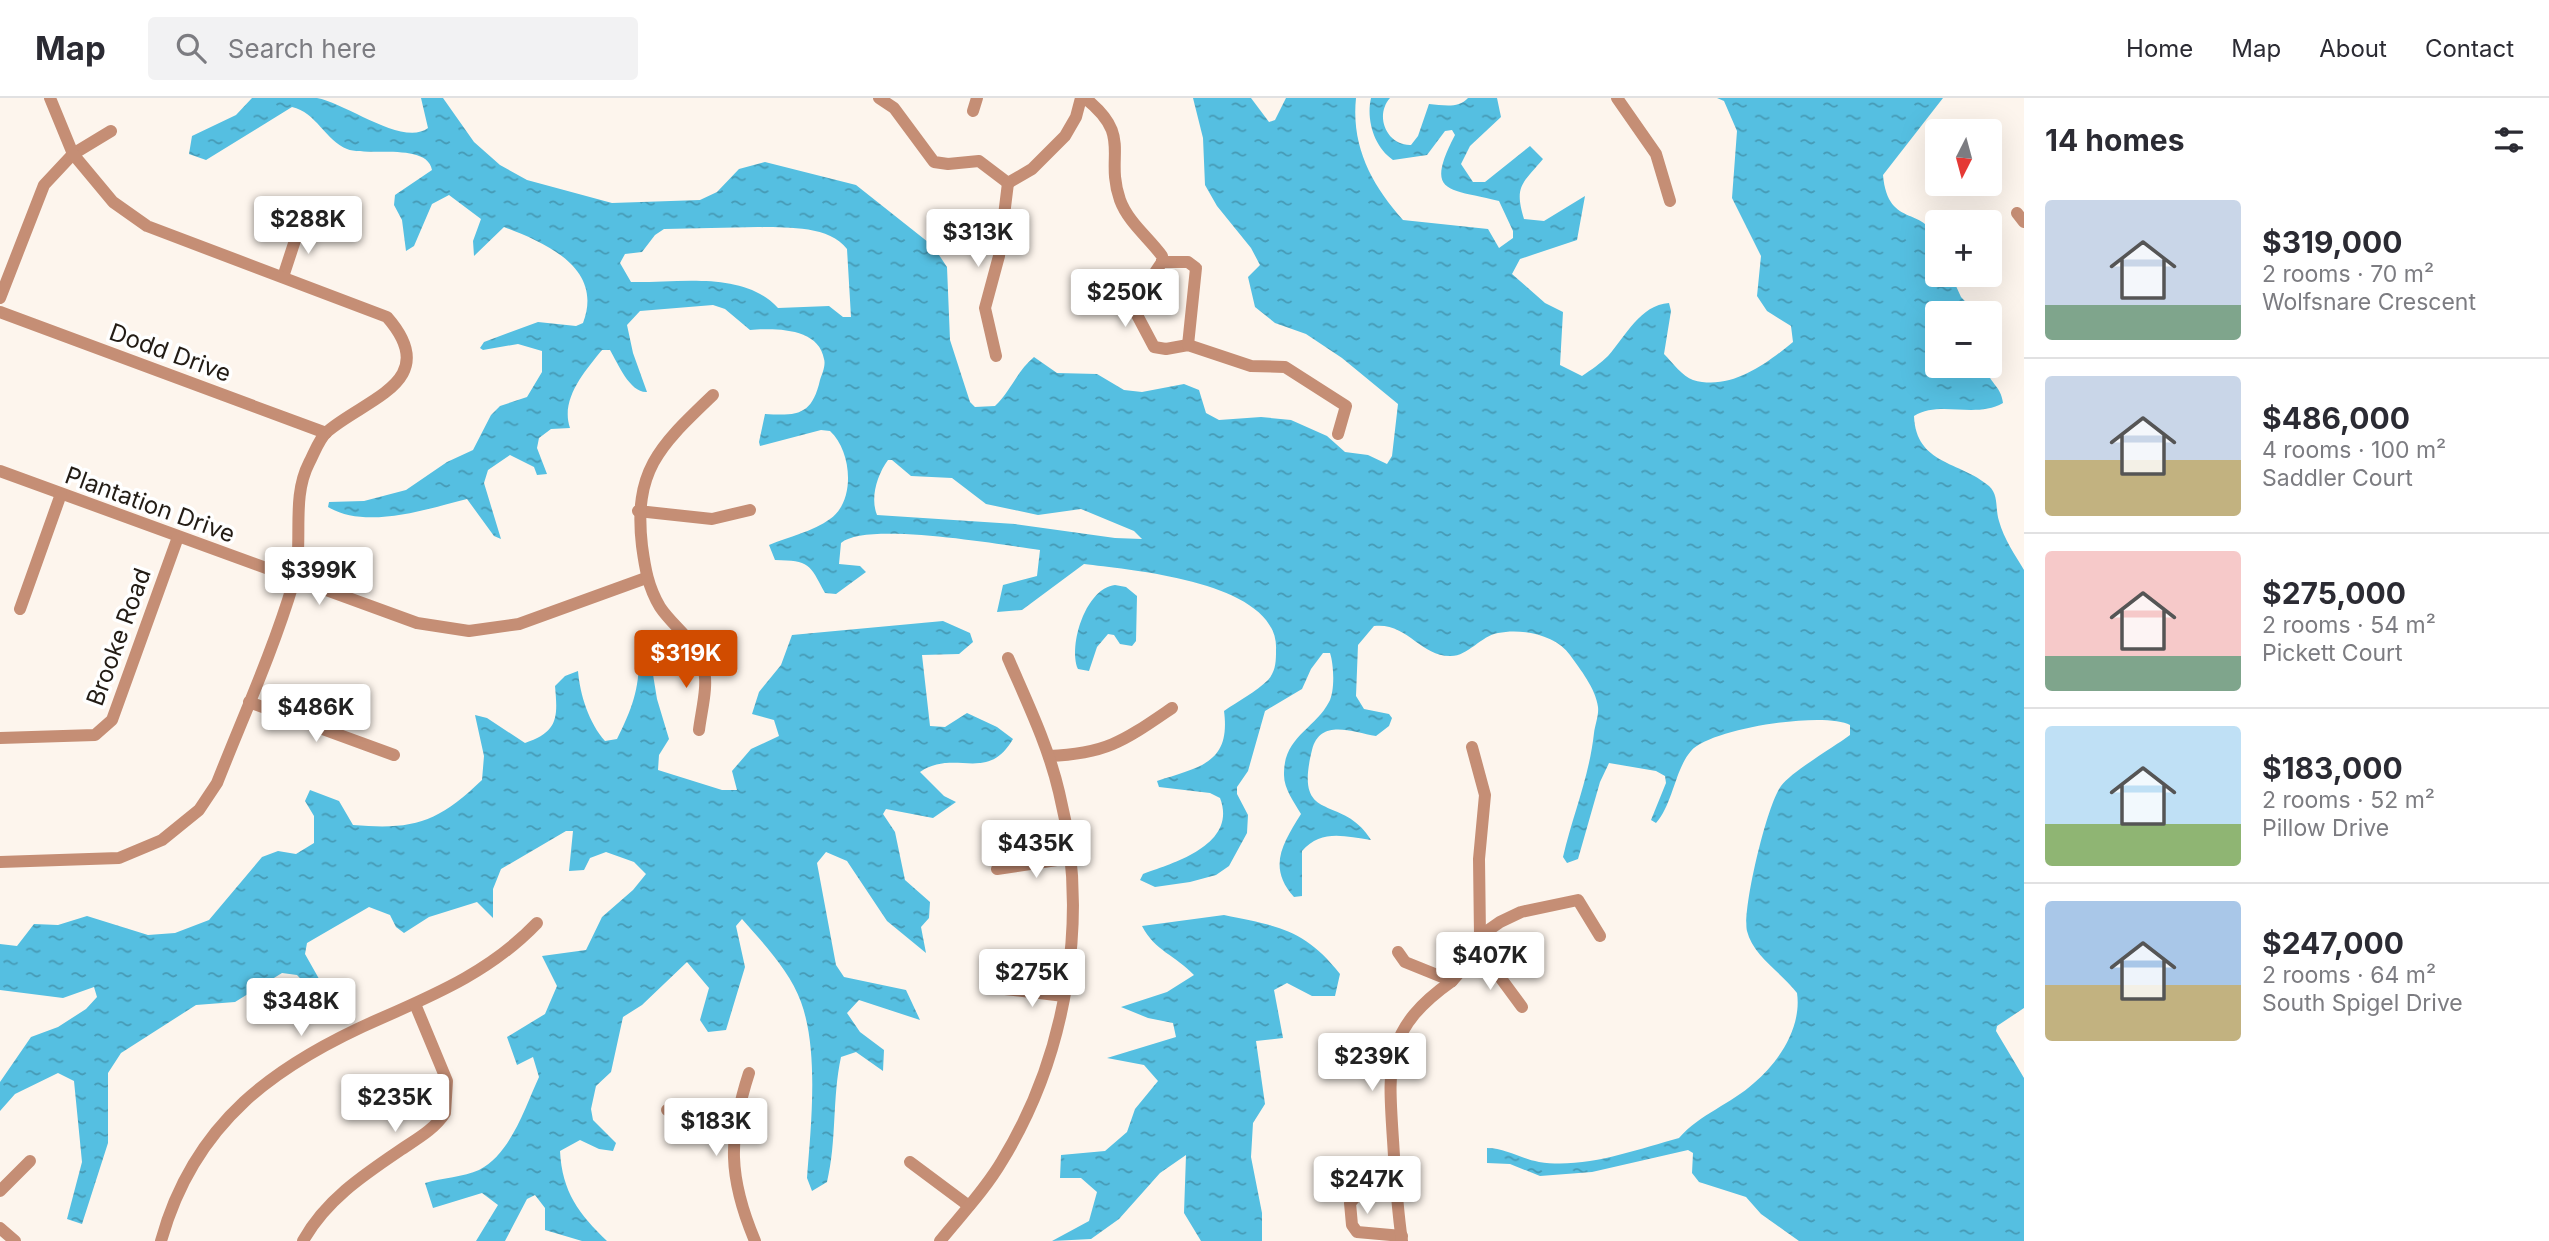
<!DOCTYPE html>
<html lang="en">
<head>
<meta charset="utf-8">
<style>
	body { margin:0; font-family:Inter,sans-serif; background:#f2f2f3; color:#2b2b33; height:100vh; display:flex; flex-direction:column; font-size:26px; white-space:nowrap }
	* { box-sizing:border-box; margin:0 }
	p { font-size:23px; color:#7c7c81 }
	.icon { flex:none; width:38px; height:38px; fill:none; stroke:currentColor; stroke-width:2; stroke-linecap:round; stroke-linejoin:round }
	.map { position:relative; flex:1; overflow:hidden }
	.details { display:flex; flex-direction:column; background:#fff; width:525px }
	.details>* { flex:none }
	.needle { width:46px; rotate:186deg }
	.buttons { position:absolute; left:1925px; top:21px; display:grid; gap:14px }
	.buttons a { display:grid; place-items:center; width:77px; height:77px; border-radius:7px; background:#fff; box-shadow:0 7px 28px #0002; font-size:35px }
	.price { position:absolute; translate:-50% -60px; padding:0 16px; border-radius:7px; background:#fff; color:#222; font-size:23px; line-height:46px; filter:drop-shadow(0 2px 4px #0008) }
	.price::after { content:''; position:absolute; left:50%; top:42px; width:21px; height:16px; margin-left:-10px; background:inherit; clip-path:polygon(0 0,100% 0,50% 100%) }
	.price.current { background:#d14c00; color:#fff }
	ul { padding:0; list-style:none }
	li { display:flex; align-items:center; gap:21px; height:175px; padding:0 21px }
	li+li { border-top:2px solid #e1e1e2 }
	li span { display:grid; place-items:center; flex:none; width:196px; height:140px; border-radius:7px; color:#555 }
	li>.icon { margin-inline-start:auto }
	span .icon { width:84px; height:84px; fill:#fffc; stroke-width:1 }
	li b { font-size:30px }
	h2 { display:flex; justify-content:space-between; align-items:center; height:84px; padding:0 21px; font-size:30px }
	header { display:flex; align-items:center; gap:42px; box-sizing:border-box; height:98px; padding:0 35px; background:#fff; border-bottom:2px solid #e1e1e2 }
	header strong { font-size:33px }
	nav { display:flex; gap:38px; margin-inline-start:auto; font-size:24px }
	.search { width:490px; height:63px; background:#f2f2f3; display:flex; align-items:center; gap:18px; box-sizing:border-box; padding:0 24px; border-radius:7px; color:#7c7c81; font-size:26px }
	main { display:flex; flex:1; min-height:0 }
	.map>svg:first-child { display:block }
	.water { fill:url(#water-ripples); fill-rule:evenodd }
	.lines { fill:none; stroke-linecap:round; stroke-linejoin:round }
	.minor { stroke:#c58e75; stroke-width:12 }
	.labels { text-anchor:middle; stroke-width:7; stroke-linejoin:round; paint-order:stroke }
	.street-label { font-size:24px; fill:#231c15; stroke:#fff }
</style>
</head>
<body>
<header>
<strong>Map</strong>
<div class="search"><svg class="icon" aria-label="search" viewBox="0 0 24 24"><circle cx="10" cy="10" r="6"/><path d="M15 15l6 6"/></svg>Search here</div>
<nav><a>Home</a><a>Map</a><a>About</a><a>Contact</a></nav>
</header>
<main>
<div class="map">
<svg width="2024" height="1143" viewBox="0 0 2024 1143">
	<defs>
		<pattern id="water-ripples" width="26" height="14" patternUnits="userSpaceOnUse" patternTransform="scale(1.75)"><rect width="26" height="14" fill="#55bfe1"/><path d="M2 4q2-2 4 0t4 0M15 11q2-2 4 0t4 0" fill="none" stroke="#469ab5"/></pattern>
	</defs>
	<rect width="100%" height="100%" fill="#fdf5ed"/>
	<g class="water">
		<path d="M252,0C272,0 297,0 317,0C346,5 403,49 428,30L421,0H443L474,44L500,67L527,82L612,105L700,102L717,94L739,71L765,64L856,87L933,148L947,169L950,242L970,304L975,309L995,308C1011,293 1017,273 1034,259L1057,275L1097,276L1124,292L1142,294L1184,286L1199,292L1206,315L1219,322L1261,319L1291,322L1327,338L1345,354L1368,357L1387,366L1392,358L1398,306L1342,260L1306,236L1275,225L1255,209L1248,179L1260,167L1251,150L1217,108L1205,87L1203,40L1193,0H1251L1269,24L1275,22L1286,0H1356C1351,49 1372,87 1403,122L1488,131L1499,150L1513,140V133L1499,103C1448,90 1424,97 1455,37L1452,32L1445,33L1427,57L1393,62C1374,49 1366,22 1371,0H1390C1374,18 1387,48 1411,47L1418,38L1429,6C1443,7 1458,11 1468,0H1497L1501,19L1470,48L1461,66L1473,84H1485L1530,48L1543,61C1522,86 1514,88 1524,121L1544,123L1585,98L1577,142L1520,161L1512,176L1545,205L1563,214L1560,267L1582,278C1591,272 1601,265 1608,258C1626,238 1640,207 1669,205L1671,213L1664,256C1672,264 1683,279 1693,282C1730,293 1765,267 1793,244L1791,228L1767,213L1757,198L1761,158L1732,100L1737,33L1724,3L1717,0H1943L1883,77C1888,134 1928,104 1937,148C1939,157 1937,168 1937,177H1951L1961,199L1976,215H1937V268H1986C1988,285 2001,287 2003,305C1975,321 1940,302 1914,318C1916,367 1960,363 1989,388C1999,397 1995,411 1999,423C2004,441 2015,457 2024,472V910L1997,928L1996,933L2024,980V1143H1799L1761,1116L1746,1099L1699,1084L1692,1075L1693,1055L1688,1052L1592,1074L1540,1078L1510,1066L1487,1065V1050C1506,1050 1521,1061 1539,1064C1585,1071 1635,1052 1679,1040C1700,1016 1731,1006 1754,985C1779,964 1802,929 1797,895C1782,875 1753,858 1747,833C1742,812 1767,706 1781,688C1791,674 1834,649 1850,637V627C1825,613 1711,630 1691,653C1675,671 1673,706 1656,725L1651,722L1666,685L1665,678L1656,673L1609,665L1600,684L1578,761L1567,765L1563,759C1573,716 1589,680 1594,635C1595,627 1599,617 1598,609C1596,591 1580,571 1570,557C1556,537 1522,530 1498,535C1481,538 1468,558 1451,558C1421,559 1407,524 1374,528L1358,547L1356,598L1364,611L1389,616L1392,620L1389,628L1376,638C1352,634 1320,620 1312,652C1293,729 1342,694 1371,742C1344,738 1321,731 1302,753V798L1294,799C1267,769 1283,745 1301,716C1294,704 1284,691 1284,677C1283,639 1315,631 1329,604C1335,593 1334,567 1330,555H1323L1311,571L1302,591L1265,613L1248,673L1237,689V696L1248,717L1247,735L1229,768L1216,777L1190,784L1155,789L1140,782L1143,776C1173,765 1238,747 1220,700L1210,695L1159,689L1157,683C1199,669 1231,666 1224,613C1238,603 1256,594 1268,582C1276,573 1276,563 1276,552C1280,484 1132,472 1084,466L1022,512L997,514L1003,487L1037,478L1040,452C1001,447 867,423 841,445L839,466L860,468L866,474L836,496L825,495C809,465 810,463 775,462L769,447C788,439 814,433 830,421C856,403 852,353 830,333L821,332L760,348L759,344L765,316C798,318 812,317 820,282C822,276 826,267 824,261C819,229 773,230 750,232L725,211L713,207L640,213L627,227L633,255L647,294C630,295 618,266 610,252H602C585,273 560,301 570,330L551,331L539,340L537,350L547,376L537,377L534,369L510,357L488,372L484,385L501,441L494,438L467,401C427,411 366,432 328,409L329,404L364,403L406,392L447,364L473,352L491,317L500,308L527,299L542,274V253L518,246L483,252L480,250L484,244L538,224L576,228L583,225C604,170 546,145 504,129L474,158L473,143L481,121L449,97L432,106L414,148L406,153L402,122L394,107L395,97L432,72C427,44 367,59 347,51C326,43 316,14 292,9L206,62L189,56L192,38L236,17ZM758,129C785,130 829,127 847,151L851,219H843L829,208L778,210C744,172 677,185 631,184L620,165L625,156L642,154L655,137L664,131ZM892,362L911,378L952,380L986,406L1038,417L1081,411L1134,433L1142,441L1115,440L1015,426L877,417C870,400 877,377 888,362Z"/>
		<path d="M1115,487L1126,489L1137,498L1136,543L1132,548L1120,546L1114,537L1108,536L1097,549L1089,573L1078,571C1068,547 1086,490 1115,487Z"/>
		<path d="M943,523L970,535L973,544L959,556L922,557L930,628L945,629L967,615L997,629L1013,641C987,686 955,650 920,674L944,698L956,704L933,720L886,711L883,716L895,734L905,782L930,804L929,820L921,829L926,855L887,823L847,763L826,754L817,765L836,867L844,879L906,892L920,922L859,902L847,915L860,934L884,952L883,973L856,954L841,959C832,1000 837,1043 827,1084L812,1093L807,1080C811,1028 819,953 801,904C790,873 763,845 742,821L736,828L745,869L726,932L708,934L700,922L709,890L687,864L642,907L623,919L611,974L596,988L591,1011L593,1022L616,1045L613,1053L599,1051L580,1042L560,1053C562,1094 579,1116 607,1143H582L545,1132V1110L535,1097L527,1101L505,1143H476L498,1107L482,1095L433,1110L425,1085C442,1080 464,1079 479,1072C511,1056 525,1009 539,979L533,959L517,967L507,939L545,916L557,888L542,858L586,852L602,819L633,792L646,776L634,764L606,754L590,760L584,772L569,773L573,733H566L501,771L493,791V820L477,804L429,819L404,835L396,829L390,817L369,809L307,845L305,856L327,895L320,901L297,877L282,875L235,904L196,907L121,955L108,975V1045L82,1126L67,1121L82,1064L74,983L58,975L15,996L0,1013V984L31,939L58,929L86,911L97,899L94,889L63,900L0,892V846L17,848L34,826L58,827L87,818L148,837L175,835L209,822L262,759L278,753L296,756L314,745V718L305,703L310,692L339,703L353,727C414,732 437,725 482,682L484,658L475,617L487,620L525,645C558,634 558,620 555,588L565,578L578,573C580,597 589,625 605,643L617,641C633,609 640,589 639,553L649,552L657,601L669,641L659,657L658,672L722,692H737L732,673L751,651L779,638L774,622L752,616L759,594L781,567L792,537Z"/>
		<path d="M1224,817C1277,828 1305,831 1340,876L1335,898H1312L1287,885L1274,892L1283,940L1256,943L1265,1006L1253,1025L1251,1059L1262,1115V1143H1201L1184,1115L1186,1057L1160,1075L1119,1121L1091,1141L1052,1143L1089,1123L1097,1094L1081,1080H1060L1061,1057L1105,1053L1127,1034L1135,1011L1158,983L1144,967L1107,960L1176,939L1173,925L1148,920L1121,909L1167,894L1194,877C1175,857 1155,853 1142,828Z"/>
	</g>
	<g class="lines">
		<g class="minor">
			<polyline points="879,0 894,10 934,64 948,66 979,63 1008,85"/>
			<path d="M1085,0C1134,39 1104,56 1120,102C1128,124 1149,140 1162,158V164"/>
			<polyline points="1617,0 1656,56 1670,103"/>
			<polyline points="973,13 977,0"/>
			<polyline points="1008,85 1032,71 1065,38 1076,19 1081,0"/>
			<polyline points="2017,115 2024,124"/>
			<polyline points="1162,164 1135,204 1136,215 1154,249 1166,251 1188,247 1251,268 1285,269 1346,308 1338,336"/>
			<polyline points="1162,164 1188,164 1196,170 1188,247"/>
			<polyline points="283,179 300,127"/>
			<polyline points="0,200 44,87 73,56 111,33"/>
			<polyline points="0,214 326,335"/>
			<polyline points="996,258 985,210 999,158 1008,85"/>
			<polyline points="0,373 417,525 469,533 519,526 646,480"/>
			<polyline points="638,413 712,421 750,412"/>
			<polyline points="20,511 61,396"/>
			<polyline points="249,604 394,657"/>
			<path d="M699,632C701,614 709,586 703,569C696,542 674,530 660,509C648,489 645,470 642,448C633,371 661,347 713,297"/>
			<polyline points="0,640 95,637 112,622 178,439"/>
			<polyline points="1472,649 1485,697 1479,761 1480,838"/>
			<path d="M1049,658C1107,656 1125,642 1172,610"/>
			<path d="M0,764L119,760L162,742L199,712L217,685C243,619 273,553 293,486C305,447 290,402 309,365C314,356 319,340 328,333C367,300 443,283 387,219L147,128L113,104L73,56L50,0"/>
			<polyline points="997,771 1070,760"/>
			<polyline points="1398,854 1405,864 1452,883 1471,861 1480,838 1500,824 1521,814 1578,802 1600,838"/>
			<polyline points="1474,856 1494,871 1522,909"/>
			<polyline points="1005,891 1064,898"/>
			<path d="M749,975C728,1040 728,1079 755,1143"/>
			<polyline points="667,1012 735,1025"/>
			<polyline points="910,1064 969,1108"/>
			<polyline points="1396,1092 1356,1098 1350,1105 1352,1127 1357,1134 1402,1138"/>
			<polyline points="0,1093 30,1063"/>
			<polyline points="0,1130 15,1143"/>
			<path d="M161,1143C194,1024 275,966 384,919C441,894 493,871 537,825"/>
			<path d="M303,1143C325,1103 362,1078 399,1053C415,1042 434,1032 445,1015L447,983L415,906"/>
			<path d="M940,1143C961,1117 985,1092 1002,1063C1068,955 1090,817 1059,694C1048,647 1027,604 1008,560"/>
			<path d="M1402,1143C1397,1109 1395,1076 1393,1042C1388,966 1384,931 1452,883"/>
		</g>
	</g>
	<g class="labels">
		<g class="street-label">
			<text transform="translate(170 255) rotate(20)" y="8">Dodd Drive</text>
			<text transform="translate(150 407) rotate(20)" y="8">Plantation Drive</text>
			<text transform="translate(119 539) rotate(-70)" y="8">Brooke Road</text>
		</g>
	</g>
</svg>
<div class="buttons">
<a><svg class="needle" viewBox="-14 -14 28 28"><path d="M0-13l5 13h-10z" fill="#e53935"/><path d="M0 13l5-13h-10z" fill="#7c7c81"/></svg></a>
<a>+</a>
<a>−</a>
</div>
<b class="price" style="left:308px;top:158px">$288K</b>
<b class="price" style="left:978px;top:171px">$313K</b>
<b class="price" style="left:1125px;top:231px">$250K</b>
<b class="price" style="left:319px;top:509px">$399K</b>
<b class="price current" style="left:686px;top:592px">$319K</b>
<b class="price" style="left:316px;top:646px">$486K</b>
<b class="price" style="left:1036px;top:782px">$435K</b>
<b class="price" style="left:1490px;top:894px">$407K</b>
<b class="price" style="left:1032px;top:911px">$275K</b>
<b class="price" style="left:301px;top:940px">$348K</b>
<b class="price" style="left:1372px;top:995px">$239K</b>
<b class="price" style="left:395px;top:1036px">$235K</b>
<b class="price" style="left:716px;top:1060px">$183K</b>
<b class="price" style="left:1367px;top:1118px">$247K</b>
</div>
<section class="details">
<h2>14 homes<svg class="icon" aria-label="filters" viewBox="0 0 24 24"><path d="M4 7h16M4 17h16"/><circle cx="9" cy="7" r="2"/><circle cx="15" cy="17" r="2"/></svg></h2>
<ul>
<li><span style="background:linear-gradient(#c9d6e8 75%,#7fa58c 0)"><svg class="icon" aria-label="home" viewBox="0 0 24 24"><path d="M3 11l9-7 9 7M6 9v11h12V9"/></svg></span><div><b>$319,000</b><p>2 rooms · 70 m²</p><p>Wolfsnare Crescent</p></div></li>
<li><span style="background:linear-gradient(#c9d6e8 60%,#c2b280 0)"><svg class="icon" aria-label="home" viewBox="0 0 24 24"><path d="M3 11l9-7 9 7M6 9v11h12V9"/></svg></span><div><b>$486,000</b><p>4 rooms · 100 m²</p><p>Saddler Court</p></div></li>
<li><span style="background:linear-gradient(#f6c9c9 75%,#7fa58c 0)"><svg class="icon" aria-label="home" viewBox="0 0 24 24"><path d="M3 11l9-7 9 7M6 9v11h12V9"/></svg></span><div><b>$275,000</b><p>2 rooms · 54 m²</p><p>Pickett Court</p></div></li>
<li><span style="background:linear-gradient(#bfe0f5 70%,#8fb573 0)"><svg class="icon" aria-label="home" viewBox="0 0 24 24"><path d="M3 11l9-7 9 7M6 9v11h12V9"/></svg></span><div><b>$183,000</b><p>2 rooms · 52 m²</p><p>Pillow Drive</p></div></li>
<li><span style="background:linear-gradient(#a9c7e8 60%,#c2b280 0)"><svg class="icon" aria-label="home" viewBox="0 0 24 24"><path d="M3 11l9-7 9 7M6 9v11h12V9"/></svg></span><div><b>$247,000</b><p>2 rooms · 64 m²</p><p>South Spigel Drive</p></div></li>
</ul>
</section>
</main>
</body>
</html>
